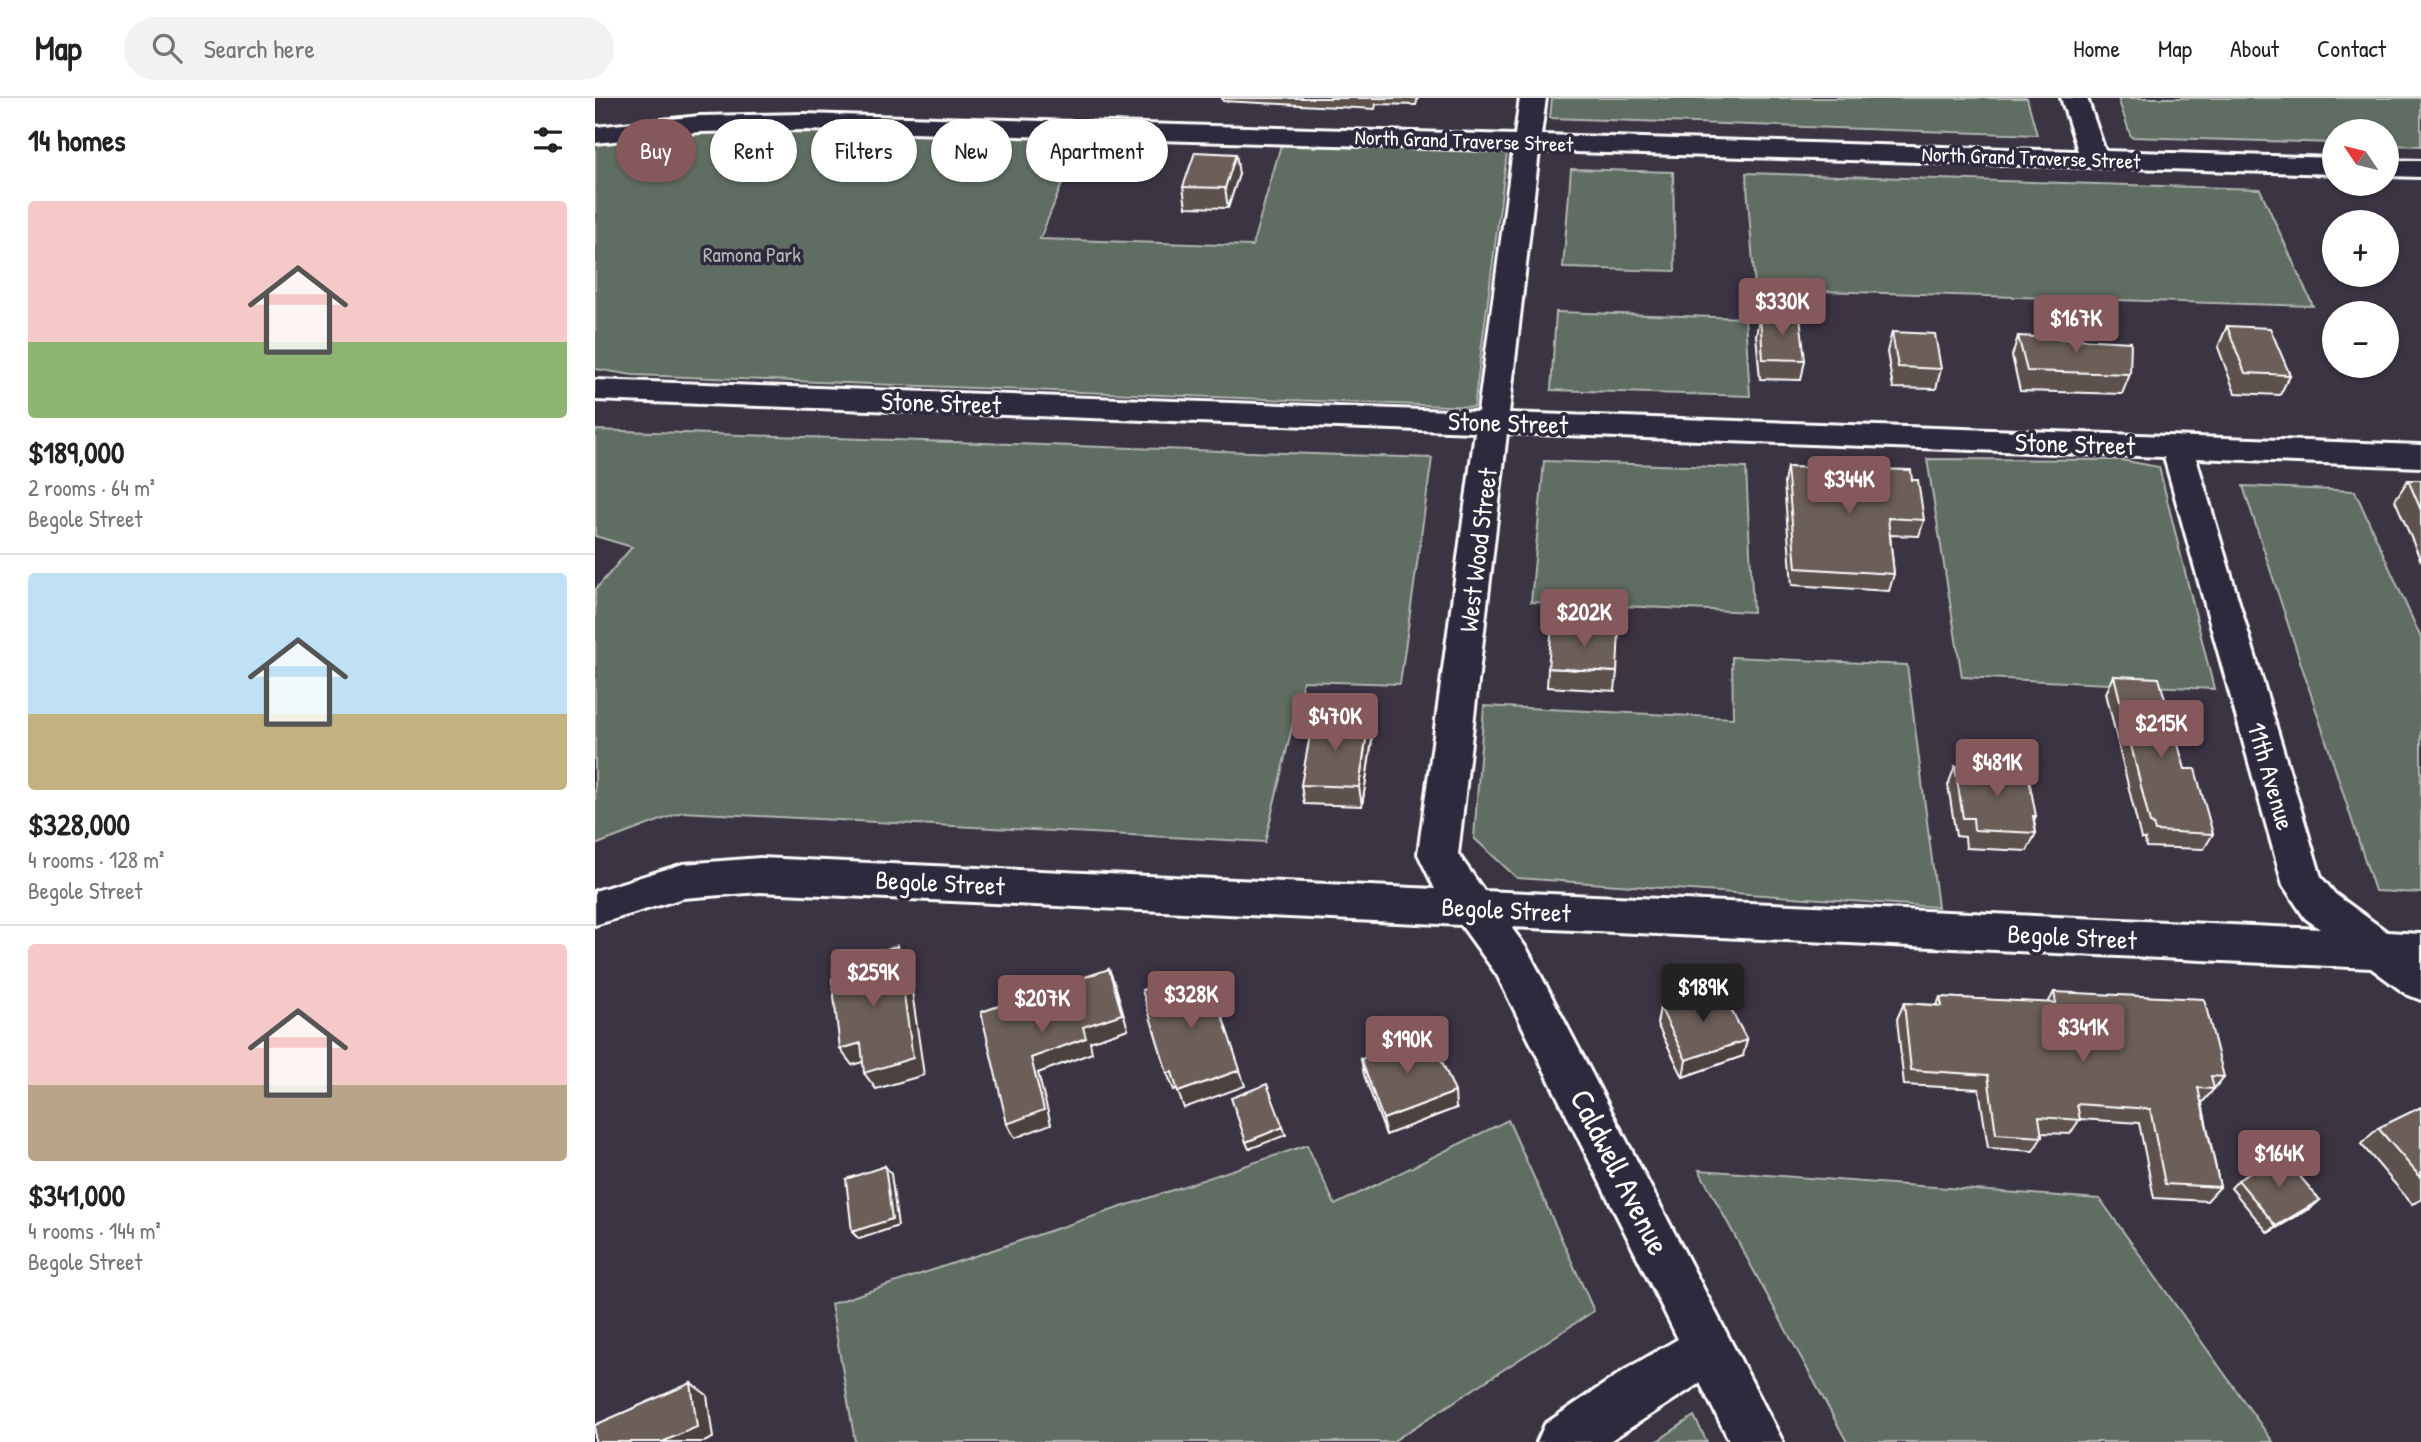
<!DOCTYPE html>
<html lang="en">
<head>
<meta charset="utf-8">
<style>
	body { margin:0; font-family:"Patrick Hand",sans-serif; background:#f2f2f2; color:#222; height:100vh; display:flex; flex-direction:column; font-size:26px; white-space:nowrap }
	* { box-sizing:border-box; margin:0 }
	p { font-size:23px; color:#767676 }
	.icon { flex:none; width:38px; height:38px; fill:none; stroke:currentColor; stroke-width:2; stroke-linecap:round; stroke-linejoin:round }
	.map { position:relative; flex:1; overflow:hidden }
	.panel { display:flex; flex-direction:column; background:#fff; width:595px }
	.panel>* { flex:none }
	.guide { position:absolute; left:21px; top:21px; width:665px; height:63px; display:flex; gap:14px }
	.needle { width:46px; rotate:305deg }
	.buttons { position:absolute; left:1727px; top:21px; display:grid; gap:14px }
	.buttons a { display:grid; place-items:center; width:77px; height:77px; border-radius:50%; background:#fff; box-shadow:0 2px 5px #0004; font-size:35px }
	.price { position:absolute; translate:-50% -60px; padding:0 16px; border-radius:7px; background:#85585c; color:#fff; font-size:23px; line-height:46px; filter:drop-shadow(0 2px 4px #0008) }
	.price::after { content:''; position:absolute; left:50%; top:42px; width:21px; height:16px; margin-left:-10px; background:inherit; clip-path:polygon(0 0,100% 0,50% 100%) }
	.price.active { background:#222; color:#fff }
	ul { padding:0; list-style:none }
	li { display:grid; align-content:center; gap:14px; height:371px; padding:0 28px }
	li+li { border-top:2px solid #e0e0e0 }
	li span { display:grid; place-items:center; height:217px; border-radius:7px; color:#555 }
	li>.icon { margin-inline-start:auto }
	span .icon { width:126px; height:126px; fill:#fffc; stroke-width:1 }
	li b { font-size:30px }
	h2 { display:flex; justify-content:space-between; align-items:center; height:84px; padding:0 28px; font-size:30px }
	.pill { padding:0 24px; border-radius:32px; background:#fff; box-shadow:0 2px 5px #0004; font-size:24px; line-height:63px }
	.pill.active { background:#85585c; color:#fff }
	header { display:flex; align-items:center; gap:42px; box-sizing:border-box; height:98px; padding:0 35px; background:#fff; border-bottom:2px solid #e0e0e0 }
	header strong { font-size:33px }
	nav { display:flex; gap:38px; margin-inline-start:auto; font-size:24px }
	.search { width:490px; height:63px; background:#f2f2f2; display:flex; align-items:center; gap:18px; box-sizing:border-box; padding:0 24px; border-radius:38px; color:#767676; font-size:26px }
	main { display:flex; flex:1; min-height:0 }
	.map>svg:first-child { display:block }
	.green { fill:#616d62; stroke:#b0b6b0; stroke-width:2 }
	.lines { fill:none; stroke-linecap:round; stroke-linejoin:round }
	.minor-casing { stroke:#fff; stroke-width:6 }
	.minor { fill:#2f2a3d; fill-rule:evenodd }
	.wall { fill:#5d514d; stroke:#fff; stroke-width:2 }
	.shaded-wall { fill:#4c423f; stroke:#fff; stroke-width:2 }
	.building { fill:#6c5e5a; stroke:#fff; stroke-width:2 }
	.labels { text-anchor:middle; stroke-width:7; stroke-linejoin:round; paint-order:stroke }
	.far-street-label { font-size:21px; fill:#fff; stroke:#2f2a3d }
	.far-park-label { font-size:21px; fill:#b0b6b0; stroke:#2f2a3d }
	.street-label { font-size:26px; fill:#fff; stroke:#2f2a3d }
	.near-street-label { font-size:32px; fill:#fff; stroke:#2f2a3d }
</style>
</head>
<body>
<header>
<strong>Map</strong>
<div class="search"><svg class="icon" aria-label="search" viewBox="0 0 24 24"><circle cx="10" cy="10" r="6"/><path d="M15 15l6 6"/></svg>Search here</div>
<nav><a>Home</a><a>Map</a><a>About</a><a>Contact</a></nav>
</header>
<main>
<section class="panel">
<h2>14 homes<svg class="icon" aria-label="filters" viewBox="0 0 24 24"><path d="M4 7h16M4 17h16"/><circle cx="9" cy="7" r="2"/><circle cx="15" cy="17" r="2"/></svg></h2>
<ul>
<li><span style="background:linear-gradient(#f6c9c9 65%,#8fb573 0)"><svg class="icon" aria-label="home" viewBox="0 0 24 24"><path d="M3 11l9-7 9 7M6 9v11h12V9"/></svg></span><div><b>$189,000</b><p>2 rooms · 64 m²</p><p>Begole Street</p></div></li>
<li><span style="background:linear-gradient(#bfe0f5 65%,#c2b280 0)"><svg class="icon" aria-label="home" viewBox="0 0 24 24"><path d="M3 11l9-7 9 7M6 9v11h12V9"/></svg></span><div><b>$328,000</b><p>4 rooms · 128 m²</p><p>Begole Street</p></div></li>
<li><span style="background:linear-gradient(#f6c9c9 65%,#b9a48a 0)"><svg class="icon" aria-label="home" viewBox="0 0 24 24"><path d="M3 11l9-7 9 7M6 9v11h12V9"/></svg></span><div><b>$341,000</b><p>4 rooms · 144 m²</p><p>Begole Street</p></div></li>
</ul>
</section>
<div class="map">
<svg width="1826" height="1344" viewBox="0 0 1826 1344">
	<rect width="100%" height="100%" fill="#3b3443"/>
	<filter id="ink" filterUnits="userSpaceOnUse"><feTurbulence type="fractalNoise" baseFrequency=".0143" numOctaves="2"/><feDisplacementMap in="SourceGraphic" scale="14" xChannelSelector="R" yChannelSelector="G"/><feConvolveMatrix kernelMatrix="1 2 1 2 8 2 1 2 1" color-interpolation-filters="sRGB"/></filter>
	<g filter="url(#ink)">
		<g class="green">
			<polygon points="957,0 1432,0 1442,37 955,20"/>
			<polygon points="1523,0 1826,0 1826,48 1792,47 1792,33 1740,33 1739,45 1536,39"/>
			<polygon points="169,31 486,38 445,141 657,148 686,47 912,55 879,309 38,277 0,271 0,46 56,38"/>
			<polygon points="976,71 1078,74 1080,173 968,170"/>
			<polygon points="1151,75 1665,91 1718,208 1160,191"/>
			<polygon points="961,214 1150,220 1155,298 956,292"/>
			<polygon points="0,332 837,360 805,586 708,583 670,744 87,714 0,747 0,492 37,449 0,438"/>
			<polygon points="1332,361 1526,362 1564,369 1619,591 1367,579"/>
			<polygon points="949,363 1151,370 1158,514 936,504"/>
			<polygon points="1648,388 1760,393 1826,540 1826,795 1780,793"/>
			<polygon points="1137,559 1312,567 1343,809 922,780 879,740 889,608 1138,620"/>
			<polygon points="913,1022 999,1213 797,1344 260,1344 236,1206 712,1047 740,1107"/>
			<polygon points="1104,1072 1505,1101 1678,1344 1252,1344"/>
			<polygon points="1099,1318 1112,1344 1061,1344"/>
		</g>
		<g class="lines">
			<g class="minor-casing">
				<g id="minor">
					<path d="M925,0H951L946,37L1483,53L1466,0H1492L1510,53L1740,60V76L944,53L914,315L1826,347V369L1601,360L1726,779L1740,796L1792,834L1826,836V902L1811,896L1776,870L916,829L932,851L1188,1344H1135L1105,1285L1013,1344H942L950,1326L1033,1270L1083,1241L902,877L866,827L165,794L88,800L0,827V793L88,766L165,760L840,791L823,756L880,334L0,302V282L883,314L918,52L209,32L105,34L0,45V29L105,18L209,16L920,37ZM912,335L1569,359L1688,787L1710,820L1725,831L889,793L863,756Z"/>
					<polygon points="1792,62 1826,63 1826,79 1792,78"/>
				</g>
			</g>
			<use href="#minor" class="minor"/>
		</g>
		<g class="wall">
			<polygon points="627,0 823,0 821,7 781,6 780,11 628,3"/>
			<polygon points="644,76 633,110 591,109 588,89"/>
			<polygon points="1165,217 1210,262 1206,282 1165,281 1161,237"/>
			<polygon points="1632,228 1695,277 1685,297 1640,295 1623,249"/>
			<polygon points="1297,234 1346,271 1341,291 1298,290 1292,254"/>
			<polygon points="1423,238 1535,276 1527,296 1425,293 1417,258"/>
			<polygon points="1192,369 1329,422 1324,438 1295,437 1299,476 1294,493 1197,487 1189,385"/>
			<polygon points="1813,382 1826,382 1826,463 1800,402"/>
			<polygon points="953,570 1022,574 1020,593 952,589"/>
			<polygon points="1519,578 1590,671 1618,736 1609,751 1551,749 1550,741 1546,741 1511,595"/>
			<polygon points="774,622 777,642 767,708 709,706 706,687"/>
			<polygon points="1360,668 1441,718 1439,723 1441,735 1432,753 1371,750 1370,739 1361,738 1353,687"/>
			<polygon points="1459,894 1629,979 1607,1005 1625,1089 1612,1103 1559,1100 1544,1025 1485,1021 1475,1036 1447,1035 1447,1039 1438,1053 1393,1050 1384,991 1309,987 1302,921 1309,905 1342,907 1345,899 1453,905"/>
			<polygon points="1065,909 1148,958 1088,979 1062,926"/>
			<polygon points="766,961 861,1010 791,1037 769,977"/>
			<polygon points="1826,1009 1826,1102 1817,1106 1766,1046 1783,1030"/>
			<polygon points="1643,1082 1725,1102 1717,1109 1673,1135 1636,1090"/>
		</g>
		<g class="shaded-wall">
			<polygon points="641,56 644,76 633,110 630,90"/>
			<polygon points="774,622 777,642 767,708 764,689"/>
			<polygon points="302,848 313,866 329,977 281,991 269,975"/>
			<polygon points="514,871 520,886 533,931 495,944 497,955 443,975 456,1026 420,1040 412,1026 436,960"/>
			<polygon points="1152,942 1148,958 1088,979 1091,962"/>
			<polygon points="266,945 278,961 257,967 245,951"/>
			<polygon points="645,972 650,988 589,1010 583,994"/>
			<polygon points="577,974 583,990 579,992 572,975"/>
			<polygon points="860,994 861,1010 791,1037 788,1021"/>
			<polygon points="688,1029 691,1037 654,1051 651,1044"/>
			<polygon points="290,1068 296,1076 303,1128 264,1141 257,1134"/>
			<polygon points="1725,1102 1717,1109 1673,1135 1681,1128"/>
			<polygon points="96,1285 112,1297 118,1340 109,1344 67,1344"/>
		</g>
		<g class="building">
			<polygon points="600,54 641,56 630,90 588,89"/>
			<polygon points="1165,217 1205,218 1210,262 1168,261"/>
			<polygon points="1632,228 1675,230 1695,277 1650,275"/>
			<polygon points="1297,234 1340,236 1346,271 1303,269"/>
			<polygon points="1423,238 1536,244 1535,276 1432,273"/>
			<polygon points="1192,369 1316,372 1317,382 1323,382 1329,422 1293,420 1299,476 1201,470"/>
			<polygon points="1813,382 1826,382 1826,412"/>
			<polygon points="957,527 1024,531 1022,574 953,570"/>
			<polygon points="1519,578 1564,580 1590,671 1600,671 1618,736 1560,733 1558,726 1555,725"/>
			<polygon points="718,620 774,622 764,689 706,687"/>
			<polygon points="1360,668 1432,671 1441,718 1438,718 1441,735 1379,732 1378,720 1368,720"/>
			<polygon points="302,848 318,960 269,975 266,945 245,951 237,881 247,878 245,865"/>
			<polygon points="514,871 527,916 488,929 491,940 436,960 449,1012 412,1026 386,914"/>
			<polygon points="613,875 645,972 583,994 577,974 572,975 547,892 585,880 586,884"/>
			<polygon points="1124,889 1152,942 1091,962 1065,909"/>
			<polygon points="1459,894 1609,901 1629,979 1616,978 1619,991 1603,990 1625,1089 1570,1086 1555,1011 1482,1006 1485,1022 1444,1019 1447,1039 1401,1036 1393,977 1316,972 1309,905 1347,908 1345,899 1461,905"/>
			<polygon points="835,935 860,994 788,1021 766,961"/>
			<polygon points="672,986 688,1029 651,1044 636,1000"/>
			<polygon points="1826,1009 1826,1080 1783,1030"/>
			<polygon points="1687,1057 1725,1102 1681,1128 1643,1082"/>
			<polygon points="290,1068 297,1121 257,1134 251,1081"/>
			<polygon points="96,1285 102,1329 67,1344 0,1344 0,1327"/>
		</g>
	</g>
	<g class="labels">
		<g class="far-street-label">
			<text transform="translate(869 43) rotate(2)" y="7">North Grand Traverse Street</text>
			<text transform="translate(1436 60) rotate(2)" y="7">North Grand Traverse Street</text>
		</g>
		<g class="far-park-label">
			<text x="157" y="164">Ramona Park</text>
		</g>
		<g class="street-label">
			<text transform="translate(346 305) rotate(2)" y="9">Stone Street</text>
			<text transform="translate(913 325) rotate(2)" y="9">Stone Street</text>
			<text transform="translate(1480 346) rotate(2)" y="9">Stone Street</text>
			<text transform="translate(883 452) rotate(-83)" y="9">West Wood Street</text>
			<text transform="translate(1676 678) rotate(74)" y="9">11th Avenue</text>
			<text transform="translate(345 785) rotate(3)" y="9">Begole Street</text>
			<text transform="translate(911 812) rotate(3)" y="9">Begole Street</text>
			<text transform="translate(1477 839) rotate(3)" y="9">Begole Street</text>
		</g>
		<g class="near-street-label">
			<text transform="translate(1025 1074) rotate(63)" y="11">Caldwell Avenue</text>
		</g>
	</g>
</svg>
<div class="buttons">
<a><svg class="needle" viewBox="-14 -14 28 28"><path d="M0-13l5 13h-10z" fill="#e53935"/><path d="M0 13l5-13h-10z" fill="#767676"/></svg></a>
<a>+</a>
<a>−</a>
</div>
<b class="price" style="left:1187px;top:240px">$330K</b>
<b class="price" style="left:1481px;top:257px">$167K</b>
<b class="price" style="left:1254px;top:418px">$344K</b>
<b class="price" style="left:989px;top:551px">$202K</b>
<b class="price" style="left:740px;top:655px">$470K</b>
<b class="price" style="left:1566px;top:662px">$215K</b>
<b class="price" style="left:1402px;top:701px">$481K</b>
<b class="price" style="left:278px;top:911px">$259K</b>
<b class="price active" style="left:1108px;top:926px">$189K</b>
<b class="price" style="left:596px;top:933px">$328K</b>
<b class="price" style="left:447px;top:937px">$207K</b>
<b class="price" style="left:1488px;top:966px">$341K</b>
<b class="price" style="left:812px;top:978px">$190K</b>
<b class="price" style="left:1684px;top:1092px">$164K</b>
<div class="guide">
<a class="pill active">Buy</a>
<a class="pill">Rent</a>
<a class="pill">Filters</a>
<a class="pill">New</a>
<a class="pill">Apartment</a>
</div>
</div>
</main>
</body>
</html>
